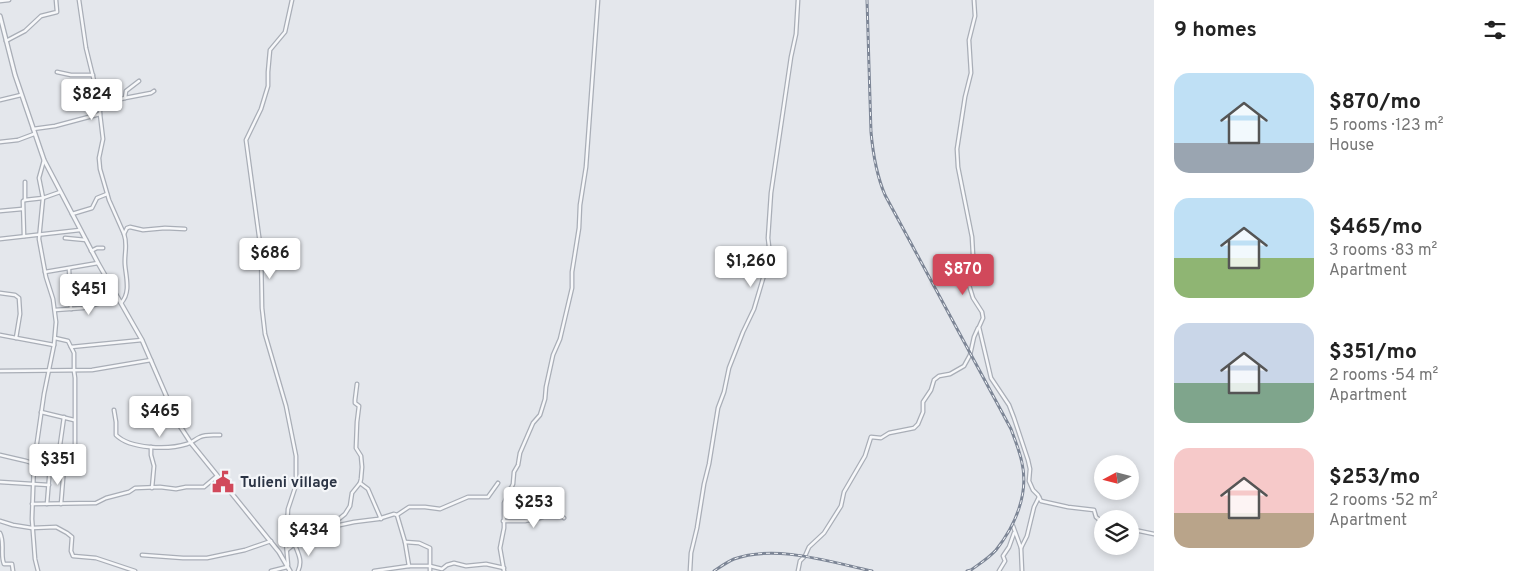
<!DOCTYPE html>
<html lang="en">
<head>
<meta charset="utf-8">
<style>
	body { margin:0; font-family:Overpass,sans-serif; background:#f6f6f6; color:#222; height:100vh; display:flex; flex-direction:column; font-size:19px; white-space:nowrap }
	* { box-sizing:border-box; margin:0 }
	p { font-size:16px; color:#767676 }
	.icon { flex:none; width:28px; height:28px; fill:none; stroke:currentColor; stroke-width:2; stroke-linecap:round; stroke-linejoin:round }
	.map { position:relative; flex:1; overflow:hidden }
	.sheet { display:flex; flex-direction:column; background:#fff; width:375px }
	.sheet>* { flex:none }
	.needle { width:32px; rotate:263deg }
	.buttons { position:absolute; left:1094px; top:455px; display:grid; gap:10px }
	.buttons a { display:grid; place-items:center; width:45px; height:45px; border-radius:50%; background:#fff; box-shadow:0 2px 8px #0003; font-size:25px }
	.price { position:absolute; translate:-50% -42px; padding:0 11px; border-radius:5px; background:#fff; color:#222; font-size:16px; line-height:32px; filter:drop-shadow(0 1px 2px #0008) }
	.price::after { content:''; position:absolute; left:50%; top:30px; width:15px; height:11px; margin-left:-8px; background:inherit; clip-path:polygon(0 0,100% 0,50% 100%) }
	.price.current { background:#d1495b; color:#fff }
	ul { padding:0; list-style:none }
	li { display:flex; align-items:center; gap:15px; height:125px; padding:0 20px }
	li span { display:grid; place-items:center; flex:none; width:140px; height:100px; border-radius:15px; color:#555 }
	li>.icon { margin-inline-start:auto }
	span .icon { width:60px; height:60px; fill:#fffc; stroke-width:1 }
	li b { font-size:21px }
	h2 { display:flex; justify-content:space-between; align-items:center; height:60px; padding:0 20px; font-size:21px }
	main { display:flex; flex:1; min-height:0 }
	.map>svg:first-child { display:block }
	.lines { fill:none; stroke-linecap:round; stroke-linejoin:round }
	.minor-casing { stroke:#a9aeb7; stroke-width:5 }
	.tertiary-casing { stroke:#a9aeb7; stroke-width:5.5 }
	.minor { stroke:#f7f8fa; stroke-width:2.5 }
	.tertiary { stroke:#f7f8fa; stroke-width:3 }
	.rail-casing { stroke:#7d8696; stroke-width:3 }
	.rail { stroke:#f4f6f9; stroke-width:1; stroke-dasharray:4; stroke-linecap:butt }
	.labels { text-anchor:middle; stroke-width:4.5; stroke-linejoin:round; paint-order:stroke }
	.poi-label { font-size:15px; font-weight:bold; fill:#2b3445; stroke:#f4f6f9; text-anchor:start }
</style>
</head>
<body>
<main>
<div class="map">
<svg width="1154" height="571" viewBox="0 0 1154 571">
	<rect width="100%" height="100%" fill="#e4e7ec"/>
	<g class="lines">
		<g class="minor-casing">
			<g id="minor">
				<polyline points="79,0 86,48 100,105 100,114 103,139 99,158 100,169 109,200 124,234"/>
				<polyline points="974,0 975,16 969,40 971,73 965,97 957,149 958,167 972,237 973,255 969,271 969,285 973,298 982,312 983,318 979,327 991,378 1009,405 1014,418 1028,460 1030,469 1029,481 1033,490 1038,495 1041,501 1068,507 1094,510 1096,517 1102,522"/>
				<polyline points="0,1 9,0"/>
				<polyline points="6,41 25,31 41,16 57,12 56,0"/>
				<polyline points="57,72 71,75 93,75"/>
				<polyline points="125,98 151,93 154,91"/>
				<polyline points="0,100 21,95"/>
				<polyline points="101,104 125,98 126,91 139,81"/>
				<polyline points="33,129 55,126 100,114"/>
				<polyline points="0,142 18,140 34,134"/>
				<polyline points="25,200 25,182"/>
				<polyline points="0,211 22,209"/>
				<polyline points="72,214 92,208 97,198 107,194"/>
				<polyline points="24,236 23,201 25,200 43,198 60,192"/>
				<polyline points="65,238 86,240"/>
				<polyline points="0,239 80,230"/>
				<polyline points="91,251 97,248 103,248"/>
				<polyline points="69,269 71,309"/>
				<polyline points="45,272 98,263"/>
				<polyline points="0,293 15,295 19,298 20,314 16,338"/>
				<path d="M121,303C131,293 126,277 125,265C124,254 128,245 124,234L127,228L130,227L143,230L165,228L185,229"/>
				<polyline points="55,310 83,308 118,298"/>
				<polyline points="0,335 54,345"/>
				<polyline points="71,347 142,340"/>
				<polyline points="0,371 92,370 151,360"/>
				<path d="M114,410L116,422V435C130,449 168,450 187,444C192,443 195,439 200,437C206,434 213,435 220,435"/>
				<polyline points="41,412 74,420"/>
				<polyline points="151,447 151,455 154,466 152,488"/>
				<polyline points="0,455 26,461 38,465 69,467 73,465 75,456 75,378 74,371 74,353 68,341 55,338"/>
				<polyline points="57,466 64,417"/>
				<polyline points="0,482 49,485"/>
				<polyline points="360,483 368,489 381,519"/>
				<polyline points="510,489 520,496 533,499 552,508 564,518"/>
				<polyline points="32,504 96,503 106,498 129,492 135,488 160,487 176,489 186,487 204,487 217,476"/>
				<polyline points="47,504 50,466"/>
				<polyline points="61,504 64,467"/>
				<polyline points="397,515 409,507 425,507 440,509 468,497 488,497 498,483"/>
				<polyline points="0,521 13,525 32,528 56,527 67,533 72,537 71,551 73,556 96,558 135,571"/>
				<polyline points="503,521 525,521 544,517 561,517"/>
				<polyline points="1013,526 1021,548 1022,571"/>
				<polyline points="332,528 334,523 345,514 350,506 352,493 360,483 361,479 362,467 361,456 356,448 357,422 359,406 355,403 355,400 357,384"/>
				<polyline points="1130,529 1154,534"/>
				<path d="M0,533C5,543 0,555 4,564H12L13,571"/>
				<polyline points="405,542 419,543 430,548 430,571"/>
				<path d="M294,543C298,553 303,561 298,571"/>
				<polyline points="1021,548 1027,536 1034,507 1039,497"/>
				<polyline points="287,550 299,540 340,525 354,522 378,519 394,514 397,515 405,542 409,566"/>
				<polyline points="142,555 183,558 207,558 245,550 271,541"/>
				<polyline points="288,565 286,543 288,509 296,485 296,456 286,406 265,334 262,308 261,251 246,140 261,109 268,86 268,72 270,50 285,32 292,0"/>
				<polyline points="38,571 35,559 32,519 34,463 44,394 54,345 56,322 53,299 46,277 39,239 43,198 39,178 44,160"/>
				<polyline points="271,571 287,567"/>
				<polyline points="374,571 409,566 430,566 442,569 447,565 454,563 466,566 486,564 504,568"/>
				<polyline points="504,571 500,548 504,528 504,503 513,484 514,472 518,465 520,453 533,423 540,415 545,399 546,387 553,355 560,339 572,288 572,272 579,228 580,205 586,167 598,0"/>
				<polyline points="690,571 691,553 697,528 704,484 709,464 718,408 724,392 729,368 743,332 754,309 770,255 768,238 771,193 791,57 796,34 798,0"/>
				<polyline points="798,571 800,561 805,556 809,547 824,533 841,506 844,492 865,456 871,437 881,438 889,433 914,428 918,424 923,412 923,402 931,390 934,380 939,376 950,374 964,366 970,355 974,337 978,328"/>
				<polyline points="999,571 1005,561 1003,556 1009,547 1014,533"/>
			</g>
		</g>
		<g class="tertiary-casing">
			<polyline id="tertiary" points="0,16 15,75 44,160 98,263 142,340 178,423 191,443 279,552 290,571"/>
		</g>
		<use href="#minor" class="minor"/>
		<use href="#tertiary" class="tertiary"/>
		<g class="rail-casing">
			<g id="rail">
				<path d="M867,0L871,132C873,154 876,174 885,195L1011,429C1015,440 1020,452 1022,463C1029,494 1015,526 996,550C989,558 979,564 971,570L967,571"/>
				<path d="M714,571C720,567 727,562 734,559C776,544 830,562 872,571"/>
			</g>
		</g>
		<use href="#rail" class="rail"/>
	</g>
	<defs>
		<g id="civic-bare" transform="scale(1.725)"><path d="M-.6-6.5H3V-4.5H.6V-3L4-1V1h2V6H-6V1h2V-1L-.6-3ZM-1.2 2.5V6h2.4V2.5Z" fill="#d1495b" stroke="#f4f6f9" stroke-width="2.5" paint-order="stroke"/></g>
	</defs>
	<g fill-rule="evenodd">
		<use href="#civic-bare" x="223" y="482"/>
	</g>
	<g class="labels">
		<g class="poi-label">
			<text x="240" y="487">Tulieni village</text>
		</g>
	</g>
</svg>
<div class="buttons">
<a><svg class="needle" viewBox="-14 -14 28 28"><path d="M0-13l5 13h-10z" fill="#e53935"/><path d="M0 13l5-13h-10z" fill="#767676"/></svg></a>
<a><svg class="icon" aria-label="layers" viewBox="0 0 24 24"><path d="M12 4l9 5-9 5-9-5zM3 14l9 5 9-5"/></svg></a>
</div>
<b class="price" style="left:92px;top:121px">$824</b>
<b class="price" style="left:270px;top:280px">$686</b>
<b class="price" style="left:751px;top:288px">$1,260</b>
<b class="price current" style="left:963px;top:296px">$870</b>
<b class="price" style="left:89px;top:316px">$451</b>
<b class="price" style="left:160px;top:438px">$465</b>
<b class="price" style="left:58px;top:486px">$351</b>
<b class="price" style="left:534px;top:529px">$253</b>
<b class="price" style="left:309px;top:557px">$434</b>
</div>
<section class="sheet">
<h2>9 homes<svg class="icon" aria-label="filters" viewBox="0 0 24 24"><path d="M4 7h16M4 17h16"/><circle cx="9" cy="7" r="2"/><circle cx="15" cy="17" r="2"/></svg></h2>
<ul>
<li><span style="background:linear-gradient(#bfe0f5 70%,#9aa5b1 0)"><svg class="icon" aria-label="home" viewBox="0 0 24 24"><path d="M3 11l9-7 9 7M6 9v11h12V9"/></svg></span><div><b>$870/mo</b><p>5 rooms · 123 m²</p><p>House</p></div></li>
<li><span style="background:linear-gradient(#bfe0f5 60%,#8fb573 0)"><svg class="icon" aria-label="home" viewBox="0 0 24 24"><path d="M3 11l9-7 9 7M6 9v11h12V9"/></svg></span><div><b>$465/mo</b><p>3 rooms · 83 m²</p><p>Apartment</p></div></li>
<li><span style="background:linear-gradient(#c9d6e8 60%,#7fa58c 0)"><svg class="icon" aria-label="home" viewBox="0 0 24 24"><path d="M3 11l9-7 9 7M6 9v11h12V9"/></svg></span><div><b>$351/mo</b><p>2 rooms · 54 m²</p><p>Apartment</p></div></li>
<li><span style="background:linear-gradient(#f6c9c9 65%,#b9a48a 0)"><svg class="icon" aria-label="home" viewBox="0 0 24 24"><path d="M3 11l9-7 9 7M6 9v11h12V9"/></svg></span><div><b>$253/mo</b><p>2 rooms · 52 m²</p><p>Apartment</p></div></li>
</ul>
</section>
</main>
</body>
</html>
